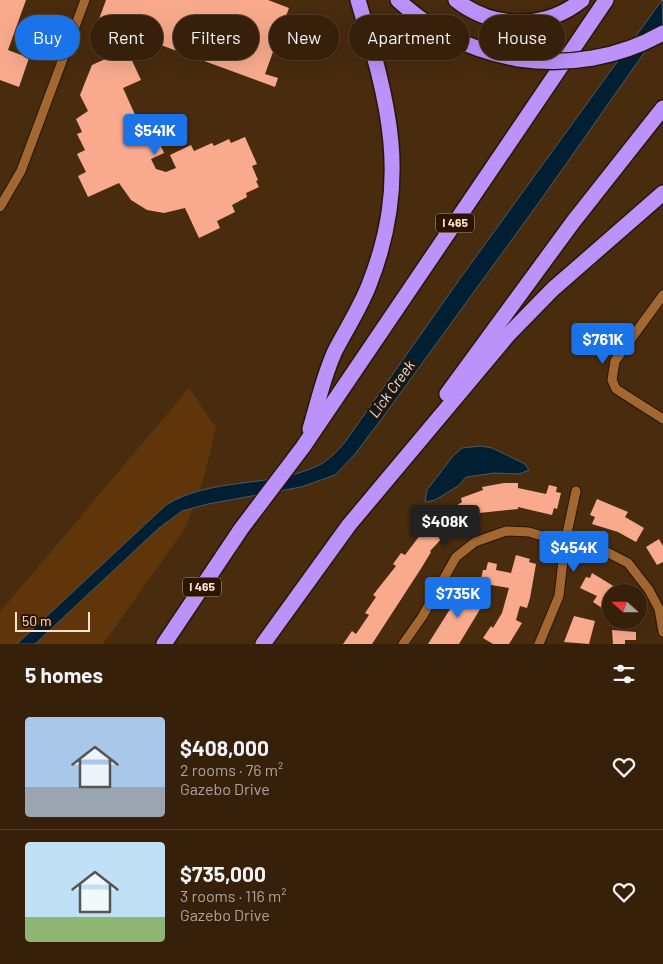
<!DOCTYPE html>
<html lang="en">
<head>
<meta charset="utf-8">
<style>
	body { margin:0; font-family:Barlow,sans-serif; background:#3e2813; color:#f1f3f6; height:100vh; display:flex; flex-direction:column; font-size:19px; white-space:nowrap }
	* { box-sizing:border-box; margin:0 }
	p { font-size:16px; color:#aaa39c }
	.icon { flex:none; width:28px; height:28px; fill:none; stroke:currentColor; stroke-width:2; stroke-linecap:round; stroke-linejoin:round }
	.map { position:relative; height:644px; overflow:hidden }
	.panel { display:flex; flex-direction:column; background:#37200a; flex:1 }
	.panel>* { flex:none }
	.banner { position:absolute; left:15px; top:15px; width:634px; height:45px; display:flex; gap:10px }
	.needle { width:32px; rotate:291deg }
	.controls { position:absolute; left:602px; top:584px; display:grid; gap:10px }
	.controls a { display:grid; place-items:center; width:45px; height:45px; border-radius:50%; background:#37200a; box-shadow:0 5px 20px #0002,0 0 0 1px #513e2b; font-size:25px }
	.scale { position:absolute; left:15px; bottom:12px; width:75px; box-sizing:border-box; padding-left:5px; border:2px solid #fde2cd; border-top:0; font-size:14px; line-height:18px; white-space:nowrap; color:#fde2cd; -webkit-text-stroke:4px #2b1400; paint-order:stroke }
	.price { position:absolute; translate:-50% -42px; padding:0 11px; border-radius:5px; background:#1a73e8; color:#fff; font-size:16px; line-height:32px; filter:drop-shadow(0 1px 2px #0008) }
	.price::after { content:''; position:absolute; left:50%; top:30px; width:15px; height:11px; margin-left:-8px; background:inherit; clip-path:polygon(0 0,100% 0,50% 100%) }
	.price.active { background:#222; color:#fff }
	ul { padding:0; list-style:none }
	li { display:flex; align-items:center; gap:15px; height:125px; padding:0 25px }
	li+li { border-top:1px solid #513e2b }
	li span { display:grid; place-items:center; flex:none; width:140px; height:100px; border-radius:5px; color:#555 }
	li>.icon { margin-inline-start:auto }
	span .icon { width:60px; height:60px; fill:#fffc; stroke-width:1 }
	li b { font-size:21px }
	h2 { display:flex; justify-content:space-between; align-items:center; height:60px; padding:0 25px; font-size:21px }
	.chip { padding:0 18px; border-radius:22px; background:#37200a; box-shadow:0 5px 20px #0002,0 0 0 1px #513e2b; font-size:18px; line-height:45px }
	.chip.active { background:#1a73e8; color:#fff }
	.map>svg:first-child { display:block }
	.green { fill:#5f3509 }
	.water { fill:#001f33; stroke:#4c5a61 }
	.building { fill:#f9aa8d }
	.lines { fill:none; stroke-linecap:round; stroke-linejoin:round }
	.minor-casing { stroke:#281605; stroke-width:11 }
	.motorway-casing { stroke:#281605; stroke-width:18 }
	.minor { stroke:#a36832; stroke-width:9 }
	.motorway { stroke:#bb92f9; stroke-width:15 }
	.motorway-bridge-casing { stroke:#281605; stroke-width:18; stroke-linecap:butt }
	.motorway-bridge { stroke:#bb92f9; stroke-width:15 }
	.labels { text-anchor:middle; stroke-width:5; stroke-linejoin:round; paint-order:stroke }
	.shield { fill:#2b1400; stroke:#bea490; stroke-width:1 }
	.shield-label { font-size:12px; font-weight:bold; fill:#fde2cd }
	.water-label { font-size:15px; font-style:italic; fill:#cfe5f6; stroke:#2b1400 }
</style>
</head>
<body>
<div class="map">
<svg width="663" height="644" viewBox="0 0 663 644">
	<rect width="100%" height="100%" fill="#492b0e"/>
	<polygon class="green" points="189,388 216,428 204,477 186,527 103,644 0,644 0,612"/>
	<g class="water">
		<path d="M662,0L663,26L540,201L383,417L355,454L335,475L301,487L208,504L182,511L159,528L35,644H17L166,505C211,477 268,488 315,467C327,462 337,452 345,442L459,280Z"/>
		<polygon points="481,446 492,448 525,464 529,470 519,474 495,473 466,477 458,486 435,500 425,502 427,490 453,456 462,448"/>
	</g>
	<g class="building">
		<polygon points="0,0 26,0 8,50 29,58 19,87 0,80"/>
		<polygon points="106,0 268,0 289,8 265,74 278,78 275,87 98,22"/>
		<polygon points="123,51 128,52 141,80 123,88 136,117 139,116 147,134 154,131 164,153 151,159 156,169 166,172 176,168 170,155 191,145 194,151 212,143 214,146 229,139 231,143 245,137 257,164 252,166 258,180 256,181 259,187 246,193 247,197 232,205 235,212 217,221 220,228 199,238 185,208 164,213 147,210 131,200 119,183 88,197 78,176 86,172 77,154 85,150 77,134 82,132 76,119 88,111 80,95 92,65"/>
		<polygon points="504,483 518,483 518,488 546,494 549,485 557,487 556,492 561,493 557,509 554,508 552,515 518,507 518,509 479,513 480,515 460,522 461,524 448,532 430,551 431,552 422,567 372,644 343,644 352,631 356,634 369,615 365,613 376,597 373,595 396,566 393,564 401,553 405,555 424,530 421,528 430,519 432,521 462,502 461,498 483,490 482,487"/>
		<polygon points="597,499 628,512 625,517 644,528 636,542 618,532 592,524 595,517 590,515"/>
		<polygon points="659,539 663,546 663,562 657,565 646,547"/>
		<polygon points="516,555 530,559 529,562 536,564 530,598 527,608 520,606 516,620 522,623 509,644 493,644 483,638 491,626 493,628 502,613 509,588 480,583 483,570 486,570 488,562 497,564 496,570 511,573"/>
		<polygon points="592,573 615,587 611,592 611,614 593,602 597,596 580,588 586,577 590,578"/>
		<polygon points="464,587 485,601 459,644 428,644"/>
		<polygon points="574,616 595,621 589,644 564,642"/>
		<polygon points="612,630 636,632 636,640 625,640 625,644 613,644"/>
	</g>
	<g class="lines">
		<g class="minor-casing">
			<g id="minor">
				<polyline points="0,207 21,171 85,0"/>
				<polyline points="663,295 615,361 612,380 616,389 663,419"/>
				<polyline points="403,644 422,617 456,557 475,542 506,531 529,532 565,543 597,547 628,563 649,590 659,609 663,632"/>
				<polyline points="539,644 559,596 565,543 576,491"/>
			</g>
		</g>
		<g class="motorway-casing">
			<g id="motorway">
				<path d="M398,0C432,32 473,51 519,59"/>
				<path d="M456,0C493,29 545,30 582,0"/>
				<polyline points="447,394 573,222 663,108"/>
				<path d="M310,429C318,403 324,373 336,349C347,328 360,308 369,285C411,179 389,104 358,0"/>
				<polyline points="164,644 241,529 303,447 606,0"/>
				<polyline points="263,644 349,525 509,334 553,289 663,193"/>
			</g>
		</g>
		<use href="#minor" class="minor"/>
		<use href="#motorway" class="motorway"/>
		<g class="motorway-bridge-casing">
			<path id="motorway-bridge" d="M519,59C568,66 619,58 663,33"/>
		</g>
		<use href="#motorway-bridge" class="motorway-bridge"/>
	</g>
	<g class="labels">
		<g class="shield">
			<rect x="436" y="213.5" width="38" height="19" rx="4"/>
			<rect x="183" y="577.5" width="38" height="19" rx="4"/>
		</g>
		<g class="shield-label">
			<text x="455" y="227">I 465</text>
			<text x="202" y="591">I 465</text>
		</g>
		<g class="water-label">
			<text transform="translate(392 389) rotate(-54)" y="5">Lick Creek</text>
		</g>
	</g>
</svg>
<div class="controls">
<a><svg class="needle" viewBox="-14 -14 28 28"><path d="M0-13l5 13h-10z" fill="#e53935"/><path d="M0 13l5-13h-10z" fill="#aaa39c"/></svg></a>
</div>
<div class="scale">50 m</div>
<b class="price" style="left:155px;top:156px">$541K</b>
<b class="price" style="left:603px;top:365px">$761K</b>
<b class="price active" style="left:445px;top:547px">$408K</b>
<b class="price" style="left:574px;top:573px">$454K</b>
<b class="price" style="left:458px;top:619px">$735K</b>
<div class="banner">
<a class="chip active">Buy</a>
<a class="chip">Rent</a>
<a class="chip">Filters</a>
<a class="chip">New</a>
<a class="chip">Apartment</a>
<a class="chip">House</a>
</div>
</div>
<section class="panel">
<h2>5 homes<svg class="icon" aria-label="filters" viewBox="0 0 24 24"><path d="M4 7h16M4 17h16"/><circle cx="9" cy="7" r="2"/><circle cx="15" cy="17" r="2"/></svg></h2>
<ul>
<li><span style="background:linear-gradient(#a9c7e8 70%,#9aa5b1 0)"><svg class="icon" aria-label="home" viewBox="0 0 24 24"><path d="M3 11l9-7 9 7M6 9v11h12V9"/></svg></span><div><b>$408,000</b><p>2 rooms · 76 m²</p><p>Gazebo Drive</p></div><svg class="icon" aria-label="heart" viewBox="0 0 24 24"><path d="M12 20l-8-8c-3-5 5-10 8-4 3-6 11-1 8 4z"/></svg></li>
<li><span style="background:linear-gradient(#bfe0f5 75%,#8fb573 0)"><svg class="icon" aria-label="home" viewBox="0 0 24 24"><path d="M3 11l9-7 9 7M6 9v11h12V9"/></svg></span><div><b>$735,000</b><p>3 rooms · 116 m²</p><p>Gazebo Drive</p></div><svg class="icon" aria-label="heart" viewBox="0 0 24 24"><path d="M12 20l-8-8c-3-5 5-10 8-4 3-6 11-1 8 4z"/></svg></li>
</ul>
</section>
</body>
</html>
